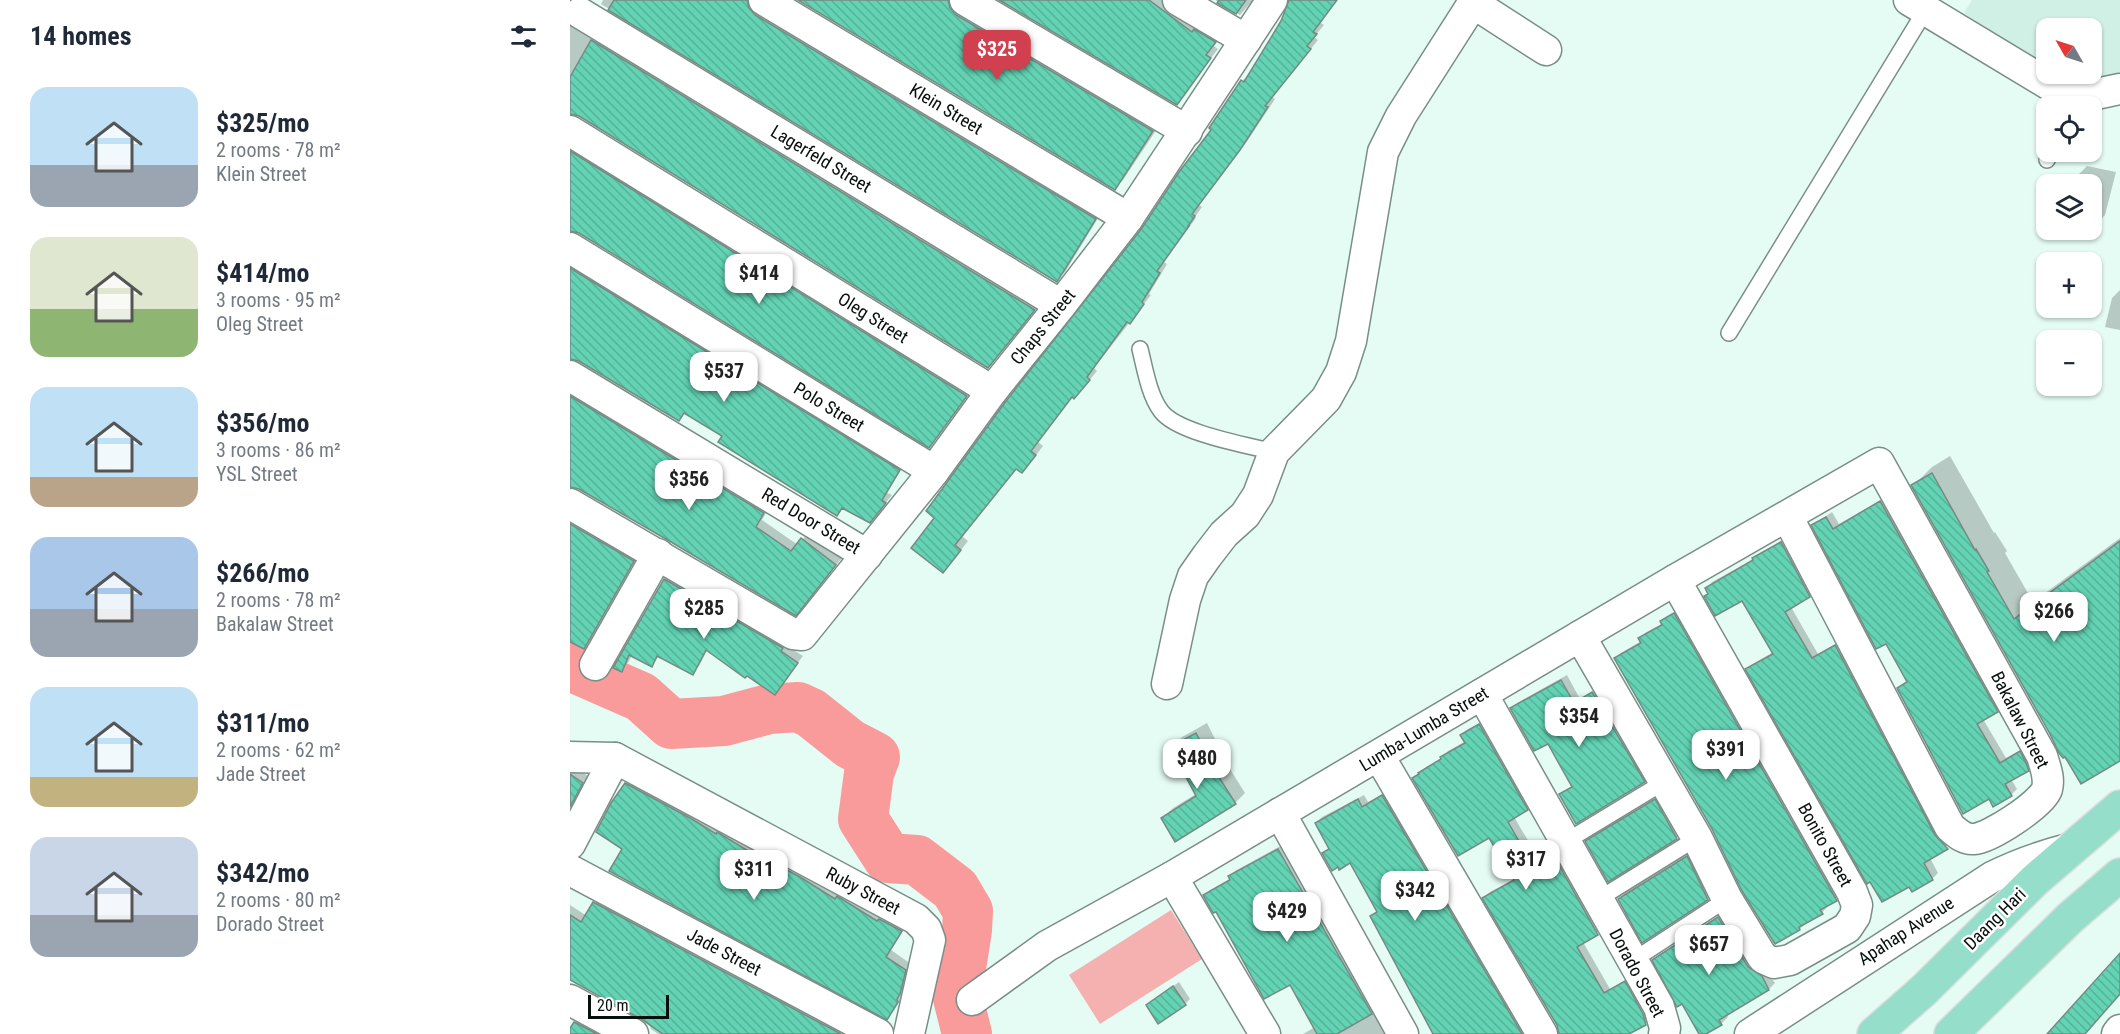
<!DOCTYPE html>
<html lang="en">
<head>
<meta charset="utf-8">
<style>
	body { margin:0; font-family:"Roboto Condensed",sans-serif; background:#f6f6f7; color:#1f2937; height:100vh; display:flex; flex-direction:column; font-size:22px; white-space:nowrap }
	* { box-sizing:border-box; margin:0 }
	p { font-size:20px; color:#747a83 }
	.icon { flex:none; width:33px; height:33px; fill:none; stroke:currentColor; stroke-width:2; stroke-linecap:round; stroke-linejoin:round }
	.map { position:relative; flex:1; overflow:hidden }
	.side { display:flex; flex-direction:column; background:#fff; width:570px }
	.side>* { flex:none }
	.needle { width:39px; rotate:309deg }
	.fabs { position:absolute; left:1466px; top:18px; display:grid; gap:12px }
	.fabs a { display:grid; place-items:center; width:66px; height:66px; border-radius:12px; background:#fff; box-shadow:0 2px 4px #0004; font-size:30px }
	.scale { position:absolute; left:18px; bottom:15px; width:81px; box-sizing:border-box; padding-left:6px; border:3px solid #070f0c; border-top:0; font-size:16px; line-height:21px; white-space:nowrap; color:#070f0c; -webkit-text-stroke:4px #fff; paint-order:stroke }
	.price { position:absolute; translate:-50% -51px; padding:0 14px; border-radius:12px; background:#fff; color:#222; font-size:20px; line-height:39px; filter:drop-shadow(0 2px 3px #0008) }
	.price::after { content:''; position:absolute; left:50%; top:36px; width:18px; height:14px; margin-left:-9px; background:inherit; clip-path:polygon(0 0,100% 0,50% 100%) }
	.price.current { background:#d1404e; color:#fff }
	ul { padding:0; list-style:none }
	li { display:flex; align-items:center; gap:18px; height:150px; padding:0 30px }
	li span { display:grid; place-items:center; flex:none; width:168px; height:120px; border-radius:18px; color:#555 }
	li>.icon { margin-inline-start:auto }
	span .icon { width:72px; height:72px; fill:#fffc; stroke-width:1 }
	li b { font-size:26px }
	h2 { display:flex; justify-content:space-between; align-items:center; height:72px; padding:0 30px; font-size:26px }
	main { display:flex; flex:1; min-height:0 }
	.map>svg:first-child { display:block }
	.built { fill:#d0efe5 }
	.pitch { fill:#f4b1b0 }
	.shadow { fill:#0003 }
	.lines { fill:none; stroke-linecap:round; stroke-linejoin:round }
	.river { stroke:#f99a9b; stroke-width:50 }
	.building { fill:url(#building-back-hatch); stroke:#758a82; stroke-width:1.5 }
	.lane-casing { stroke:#798e87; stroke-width:18 }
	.street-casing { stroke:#798e87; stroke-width:33 }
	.primary-casing { stroke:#dcdddd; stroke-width:36 }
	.lane { stroke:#fff; stroke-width:15 }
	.street { stroke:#fff; stroke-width:30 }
	.primary { stroke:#94deca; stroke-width:33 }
	.labels { text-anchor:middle; stroke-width:5; stroke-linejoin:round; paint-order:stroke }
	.street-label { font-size:18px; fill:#070f0c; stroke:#fff }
</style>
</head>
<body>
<main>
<section class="side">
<h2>14 homes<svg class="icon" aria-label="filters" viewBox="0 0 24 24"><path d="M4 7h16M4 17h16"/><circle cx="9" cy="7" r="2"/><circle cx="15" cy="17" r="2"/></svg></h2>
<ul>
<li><span style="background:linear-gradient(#bfe0f5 65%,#9aa5b1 0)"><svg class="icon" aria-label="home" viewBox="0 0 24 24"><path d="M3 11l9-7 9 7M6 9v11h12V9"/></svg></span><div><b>$325/mo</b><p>2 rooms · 78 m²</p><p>Klein Street</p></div></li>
<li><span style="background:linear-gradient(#dfe7d0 60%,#8fb573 0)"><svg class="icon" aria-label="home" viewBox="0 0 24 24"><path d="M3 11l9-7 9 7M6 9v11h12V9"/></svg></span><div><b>$414/mo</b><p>3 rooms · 95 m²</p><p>Oleg Street</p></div></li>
<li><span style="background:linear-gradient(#bfe0f5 75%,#b9a48a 0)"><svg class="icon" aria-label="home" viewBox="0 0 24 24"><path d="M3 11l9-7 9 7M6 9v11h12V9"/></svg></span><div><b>$356/mo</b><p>3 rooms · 86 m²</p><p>YSL Street</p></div></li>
<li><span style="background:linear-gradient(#a9c7e8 60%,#9aa5b1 0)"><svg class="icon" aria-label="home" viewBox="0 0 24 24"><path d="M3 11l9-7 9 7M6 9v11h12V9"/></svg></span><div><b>$266/mo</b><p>2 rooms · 78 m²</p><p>Bakalaw Street</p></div></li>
<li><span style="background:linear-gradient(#bfe0f5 75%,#c2b280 0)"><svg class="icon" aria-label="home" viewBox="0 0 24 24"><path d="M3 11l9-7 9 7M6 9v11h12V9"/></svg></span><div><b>$311/mo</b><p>2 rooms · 62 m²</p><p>Jade Street</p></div></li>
<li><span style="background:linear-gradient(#c9d6e8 65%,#9aa5b1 0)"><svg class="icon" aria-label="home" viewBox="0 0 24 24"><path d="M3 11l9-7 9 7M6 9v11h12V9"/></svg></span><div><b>$342/mo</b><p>2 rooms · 80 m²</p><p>Dorado Street</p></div></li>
</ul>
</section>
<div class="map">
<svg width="1550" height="1034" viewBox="0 0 1550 1034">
	<defs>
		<pattern id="building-back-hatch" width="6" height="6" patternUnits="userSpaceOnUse" patternTransform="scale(1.5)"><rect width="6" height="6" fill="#63d3b4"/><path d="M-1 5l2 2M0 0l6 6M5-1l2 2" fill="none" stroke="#54b49a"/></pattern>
	</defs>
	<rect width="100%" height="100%" fill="#e5fcf4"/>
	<polygon class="built" points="1402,0 1550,0 1550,78 1503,89 1480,74 1521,74 1521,28 1476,28 1476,71 1394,13"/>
	<polygon class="pitch" points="601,910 632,959 530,1024 499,975"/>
	<g class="shadow">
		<polygon points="33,0 187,0 533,210 495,272 486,280 31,4"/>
		<polygon points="230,0 388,0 591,123 553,180 544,188"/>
		<polygon points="432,0 601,0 653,33 644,46 648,49 606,103"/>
		<polygon points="645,0 683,0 670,15"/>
		<polygon points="720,0 767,0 751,23 754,25 744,37 748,40 702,97 705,99 678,140 629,205 632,207 625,217 626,218 594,262 597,264 579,294 581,295 524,368 527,371 512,389 503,396 468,442 473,446 460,463 452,471 447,468 392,536 398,541 381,563 343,548 644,129 672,81 681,72 712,21"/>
		<polygon points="0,10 471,302 424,360 10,115 0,112"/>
		<polygon points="0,141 402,389 359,446 10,232 0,229"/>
		<polygon points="1517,166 1546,172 1535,215 1524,227 1521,227 1521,184 1504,184 1506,177"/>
		<polygon points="0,258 335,463 317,493 322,495 306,515 274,507 267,514 154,436 116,412 108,419 9,360 0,357"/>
		<polygon points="1550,290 1550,330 1535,327 1542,298"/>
		<polygon points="0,386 200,506 192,520 228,545 238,533 272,558 232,607 9,488 0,485"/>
		<polygon points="1380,456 1424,533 1425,532 1437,551 1435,553 1463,602 1550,538 1550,739 1511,782 1491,752 1343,486 1362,467"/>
		<polygon points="1316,497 1432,705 1413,719 1436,758 1456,747 1463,764 1441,779 1447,789 1441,795 1328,688 1338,680 1243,525 1262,512 1269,524"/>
		<polygon points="0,514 69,554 20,641 14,648 0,640"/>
		<polygon points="1217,537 1245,591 1239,596 1221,607 1248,654 1271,641 1382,842 1360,858 1368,873 1362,879 1177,669 1183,664 1203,652 1173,599 1139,593 1137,588 1142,582 1184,559 1190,553"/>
		<polygon points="101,573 233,656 205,693 138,649 129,666 122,673 90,655 82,665 62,655 58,663 51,670 45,667 95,580"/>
		<polygon points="1110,609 1271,893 1256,905 1257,907 1252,913 1229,929 1143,829 1046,658 1051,653 1071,641 1070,638 1075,633 1093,623 1092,622 1097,616"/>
		<polygon points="997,675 1010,699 1028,688 1079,776 1074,781 990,795 1003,785 978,742 942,708 947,703"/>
		<polygon points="916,720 963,803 944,817 972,864 991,853 1033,928 1013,942 1040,989 1061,977 1081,1017 1075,1023 1056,1034 992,1034 914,898 920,892 945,879 920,835 844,779 856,767 872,758 878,751 896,741 892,735 898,729"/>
		<polygon points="637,723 660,769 675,793 665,803 593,818 603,808 626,794 602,747 612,737"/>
		<polygon points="7,769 18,776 0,811 0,770"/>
		<polygon points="62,778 337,925 321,950 341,964 336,987 332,992 334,995 323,1012 317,1018 54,848 56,784"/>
		<polygon points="818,791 962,1034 865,1034 802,917 807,911 781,861 754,853 760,847 746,823 752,817 794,795 798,802"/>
		<polygon points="1090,795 1112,832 1107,837 1039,880 1017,841 1022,836"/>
		<polygon points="714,844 820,1034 733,1034 745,1027 720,983 635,895 640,890 661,878 660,876 665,871"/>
		<polygon points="1122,852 1143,893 1137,899 1049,899 1055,893"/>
		<polygon points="31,897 288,1034 88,1034 81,1029 79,1024 72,1018 0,979 0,905 17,916"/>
		<polygon points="1154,912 1205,983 1199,989 1156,1014 1158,1017 1151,1024 1131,1034 1113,1003 1084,960 1090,954"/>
		<polygon points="609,982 620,999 615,1004 577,1005"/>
		<polygon points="11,1017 32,1028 28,1034 0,1034 5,1023"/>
	</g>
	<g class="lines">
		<polyline class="river" points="0,666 71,697 101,724 154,721 199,709 228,707 241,713 280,744 305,757 299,773 293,819 318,858 347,860 385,889 398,911 397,930 387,994 397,1034"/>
	</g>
	<g class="building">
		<polygon points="44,0 177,0 179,8 185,15 526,219 487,282 38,10"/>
		<polygon points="228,0 378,0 380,8 386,15 583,131 545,190"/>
		<polygon points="429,0 579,0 622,32 624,29 646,42 636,55 641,58 607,105"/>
		<polygon points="649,0 676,0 666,14 647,3"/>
		<polygon points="719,0 767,0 743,32 747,34 737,46 741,49 695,106 698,107 670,150 622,214 625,216 618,226 619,226 587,271 590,273 572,302 574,304 560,324 557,322 517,377 520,380 504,399 502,397 461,451 466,455 452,473 446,469 385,545 391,550 373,573 341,548 364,518 356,511 436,401 572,228 609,172 641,130 639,128 671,80 674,82 711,21"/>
		<polygon points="21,40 465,310 418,368 9,116 0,114 0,77"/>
		<polygon points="0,151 397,396 359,448 9,233 0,231"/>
		<polygon points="0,268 330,470 312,500 316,503 300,523 272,508 267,516 148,442 152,436 114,413 109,421 9,361 0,359"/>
		<polygon points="0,396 194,513 186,527 221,551 231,538 266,565 226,616 96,539 9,489 0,487"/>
		<polygon points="1362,473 1405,550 1406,549 1419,571 1417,572 1444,619 1550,541 1550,761 1511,784 1495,757 1493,758 1489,753 1480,734 1341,485"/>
		<polygon points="1310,501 1428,712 1407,724 1430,763 1450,751 1456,763 1459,771 1435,784 1442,796 1423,807 1419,799 1393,814 1327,688 1337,682 1316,644 1306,649 1241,525 1256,517 1263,529"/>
		<polygon points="0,524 64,561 14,649 0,642"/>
		<polygon points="1211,542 1240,597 1215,612 1242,658 1265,645 1365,835 1378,849 1354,863 1363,880 1342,892 1339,887 1312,902 1300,882 1297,884 1175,669 1203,654 1172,601 1145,616 1134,596 1138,594 1135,588 1183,560 1182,558"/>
		<polygon points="94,579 213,648 211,651 228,663 205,695 177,676 175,678 136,650 123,675 87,656 82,667 59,655 52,672 43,668"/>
		<polygon points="1104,613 1267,901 1250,910 1253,914 1229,927 1230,930 1205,944 1172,891 1142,829 1044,658 1071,643 1068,638 1092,625 1090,621"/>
		<polygon points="991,680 1004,703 1022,692 1075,782 1006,824 989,794 1002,787 978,744 964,751 940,708"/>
		<polygon points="909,724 958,810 938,822 965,869 985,858 1028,935 1007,947 1034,993 1055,981 1073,1014 1076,1025 1059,1034 989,1034 987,1025 912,898 944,880 919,838 888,856 842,778 849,774 848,773 871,759 870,757 895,743 890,735"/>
		<polygon points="626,733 650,779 666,804 605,842 591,818 626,796 600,747"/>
		<polygon points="0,774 13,783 0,807"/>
		<polygon points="55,783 120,818 146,834 147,832 180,852 181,851 230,877 265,899 267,896 307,921 309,919 332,931 316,957 336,970 330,994 327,999 328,1002 317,1020 39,871 52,849 26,832 41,803"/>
		<polygon points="812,795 952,1034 863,1034 800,916 807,912 780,863 769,870 768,867 762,871 752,853 759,849 745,823 788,799 792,807"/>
		<polygon points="1085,799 1107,839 1038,882 1015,841"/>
		<polygon points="708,849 802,1014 767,1034 747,1034 720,985 694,999 646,912 643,913 633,895 660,880 658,876"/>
		<polygon points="1117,856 1138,900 1072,943 1048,899"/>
		<polygon points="23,902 271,1034 93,1034 71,1019 0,980 0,915 11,922"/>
		<polygon points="1148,917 1178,967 1192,976 1199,990 1149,1020 1152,1025 1136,1034 1129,1034 1112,1004 1107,1007 1082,960"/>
		<polygon points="1550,953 1550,994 1515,1034 1477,1034"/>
		<polygon points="603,986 616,1005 588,1024 576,1005"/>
		<polygon points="4,1022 27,1034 0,1034 0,1028"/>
	</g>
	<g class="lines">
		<g class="lane-casing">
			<g id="lane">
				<polyline points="1477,160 1481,152"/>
				<polyline points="1159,333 1355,11"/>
				<path d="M570,349C575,369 579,395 591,411C607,433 677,445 704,452"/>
				<polyline points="995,842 1094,782"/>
				<polyline points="1027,900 1127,838"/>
				<polyline points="1062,961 1157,899"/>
			</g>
		</g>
		<g class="street-casing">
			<g id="street">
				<polyline points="194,0 558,218"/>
				<polyline points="395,0 617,131"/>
				<polyline points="608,0 676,40"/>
				<polyline points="1339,0 1503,99 1550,89"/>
				<polyline points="903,3 976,50"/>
				<polyline points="10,13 491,305"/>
				<polyline points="0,131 422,391"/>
				<polyline points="0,248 364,471"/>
				<polyline points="0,376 297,555"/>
				<polyline points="0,504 223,634 232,635 364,471 422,391 491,305 558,218 702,0"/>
				<polyline points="1010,636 1127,838 1157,899 1193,958 1204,963 1220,960 1277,928 1285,916 1287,905 1282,892 1105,580"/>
				<polyline points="25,665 88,554"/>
				<polyline points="597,684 615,600 623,576 637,556 654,534 675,515 688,495 704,452 756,399 771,372 781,341 813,152 831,116 905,0"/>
				<polyline points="912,694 1089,1007 1095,1028 1094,1034"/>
				<polyline points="809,756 972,1034"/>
				<polyline points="0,757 45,758 346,919 356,929 360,940 339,1034"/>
				<polyline points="710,813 833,1034"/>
				<polyline points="0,844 45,758"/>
				<polyline points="0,870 308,1034"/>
				<polyline points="602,877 695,1034"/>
				<polyline points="0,1000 63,1034"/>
				<path d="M402,1000L477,946L602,877L1105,580L1309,463L1472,756C1475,767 1480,777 1477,789C1472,804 1420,838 1404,839C1394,840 1387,833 1380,827L1217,516"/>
				<path d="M1180,1034L1422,877C1448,864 1474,855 1502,848"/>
				<polyline points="1547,1034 1550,1030"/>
			</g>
		</g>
		<g class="primary-casing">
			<g id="primary">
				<polyline points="1304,1034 1354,990 1465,880 1550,807"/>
				<polyline points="1381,1034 1501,917 1550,875"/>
			</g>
		</g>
		<use href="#lane" class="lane"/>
		<use href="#street" class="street"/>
		<use href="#primary" class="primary"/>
	</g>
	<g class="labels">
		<g class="street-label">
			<text transform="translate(376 109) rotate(31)" y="6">Klein Street</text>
			<text transform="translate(251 159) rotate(31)" y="6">Lagerfeld Street</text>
			<text transform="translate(303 318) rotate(32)" y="6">Oleg Street</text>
			<text transform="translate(473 327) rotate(-51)" y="6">Chaps Street</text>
			<text transform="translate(259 407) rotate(31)" y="6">Polo Street</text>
			<text transform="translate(241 521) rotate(31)" y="6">Red Door Street</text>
			<text transform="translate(1450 720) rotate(63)" y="6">Bakalaw Street</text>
			<text transform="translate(854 729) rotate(-31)" y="6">Lumba-Lumba Street</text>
			<text transform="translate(1255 845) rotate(61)" y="6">Bonito Street</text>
			<text transform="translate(293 891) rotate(28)" y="6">Ruby Street</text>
			<text transform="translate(1425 919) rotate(-45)" y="6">Daang Hari</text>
			<text transform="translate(1336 931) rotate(-33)" y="6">Apahap Avenue</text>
			<text transform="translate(154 952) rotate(28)" y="6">Jade Street</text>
			<text transform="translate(1067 973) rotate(62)" y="6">Dorado Street</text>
		</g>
	</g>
</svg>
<div class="fabs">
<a><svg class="needle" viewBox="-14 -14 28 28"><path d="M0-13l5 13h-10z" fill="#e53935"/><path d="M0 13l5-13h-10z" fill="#747a83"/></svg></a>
<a><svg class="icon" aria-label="locate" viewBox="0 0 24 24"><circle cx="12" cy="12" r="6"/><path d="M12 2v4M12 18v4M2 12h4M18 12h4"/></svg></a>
<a><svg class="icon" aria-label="layers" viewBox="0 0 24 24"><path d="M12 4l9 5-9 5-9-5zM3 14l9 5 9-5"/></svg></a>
<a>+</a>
<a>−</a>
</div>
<div class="scale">20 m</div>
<b class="price current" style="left:427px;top:81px">$325</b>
<b class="price" style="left:189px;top:305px">$414</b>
<b class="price" style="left:154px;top:403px">$537</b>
<b class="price" style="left:119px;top:511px">$356</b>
<b class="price" style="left:134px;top:640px">$285</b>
<b class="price" style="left:1484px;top:643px">$266</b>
<b class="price" style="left:1009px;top:748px">$354</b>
<b class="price" style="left:1156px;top:781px">$391</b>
<b class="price" style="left:627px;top:790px">$480</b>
<b class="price" style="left:956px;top:891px">$317</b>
<b class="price" style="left:184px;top:901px">$311</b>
<b class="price" style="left:845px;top:922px">$342</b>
<b class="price" style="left:717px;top:943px">$429</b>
<b class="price" style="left:1139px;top:976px">$657</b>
</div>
</main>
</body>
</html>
